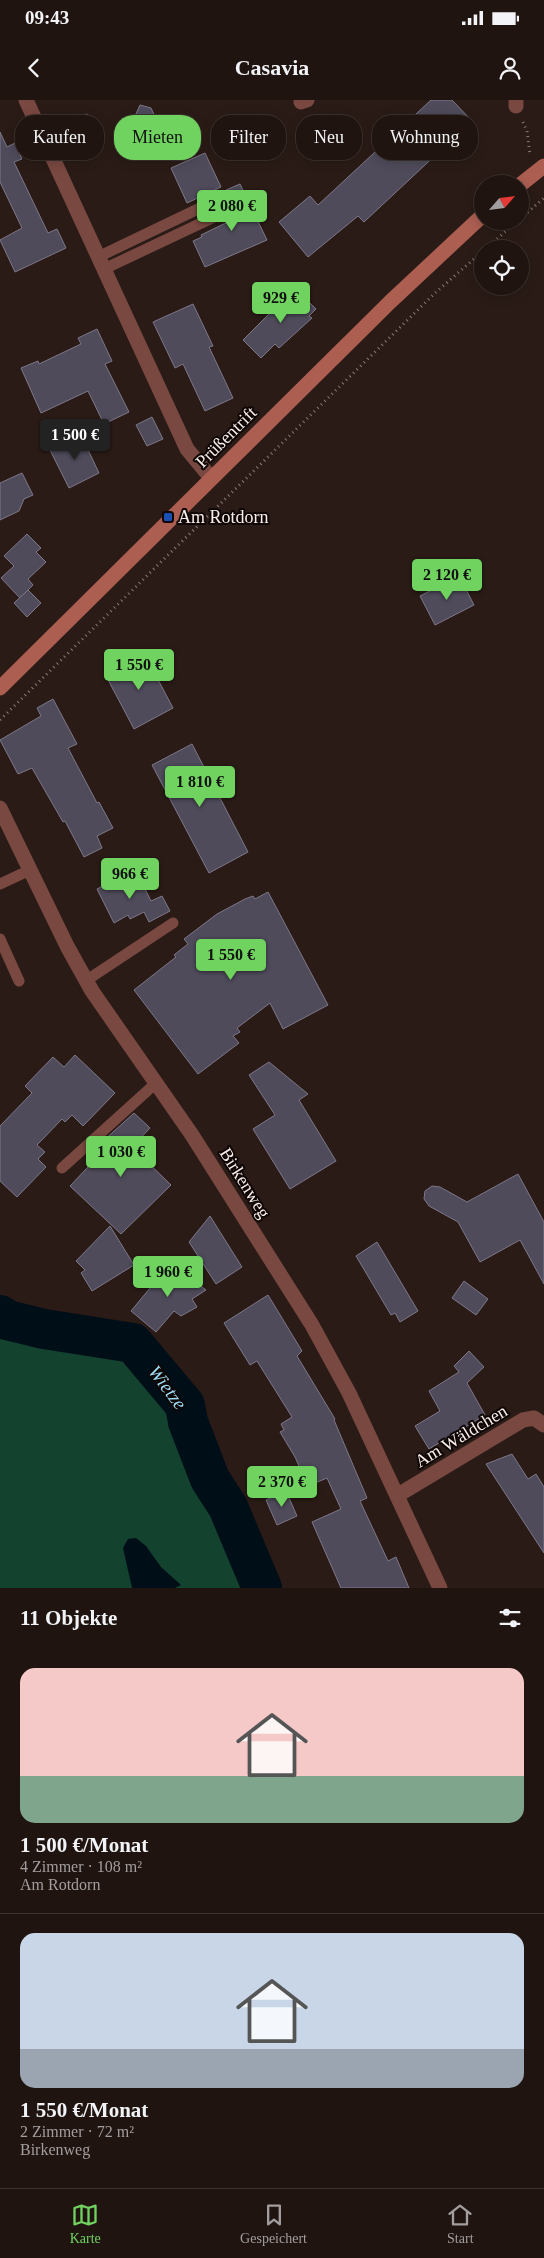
<!DOCTYPE html>
<html lang="de">
<head>
<meta charset="utf-8">
<style>
	body { margin:0; font-family:Georgia,serif; background:#281d19; color:#f1f3f6; height:100vh; display:flex; flex-direction:column; font-size:19px; white-space:nowrap }
	* { box-sizing:border-box; margin:0 }
	p { font-size:16px; color:#a29e9f }
	.icon { flex:none; width:28px; height:28px; fill:none; stroke:currentColor; stroke-width:2; stroke-linecap:round; stroke-linejoin:round }
	.map { position:relative; height:1488px; overflow:hidden }
	.drawer { display:flex; flex-direction:column; background:#201410; flex:1 }
	.drawer>* { flex:none }
	.guide { position:absolute; left:15px; top:15px; width:515px; height:45px; display:flex; gap:10px }
	.needle { width:32px; rotate:62deg }
	.fabs { position:absolute; left:474px; top:75px; display:grid; gap:10px }
	.fabs a { display:grid; place-items:center; width:55px; height:55px; border-radius:50%; background:#201410; box-shadow:0 2px 12px #0003,0 0 0 1px #3d3330; font-size:25px }
	.price { position:absolute; translate:-50% -42px; padding:0 11px; border-radius:5px; background:#70d35f; color:#111; font-size:16px; line-height:32px; filter:drop-shadow(0 1px 2px #0008) }
	.price::after { content:''; position:absolute; left:50%; top:30px; width:15px; height:11px; margin-left:-8px; background:inherit; clip-path:polygon(0 0,100% 0,50% 100%) }
	.price.current { background:#222; color:#fff }
	ul { padding:0; list-style:none }
	li { display:grid; align-content:center; gap:10px; height:265px; padding:0 20px }
	li+li { border-top:1px solid #3d3330 }
	li span { display:grid; place-items:center; height:155px; border-radius:15px; color:#555 }
	li>.icon { margin-inline-start:auto }
	span .icon { width:90px; height:90px; fill:#fffc; stroke-width:1 }
	li b { font-size:21px }
	h2 { display:flex; justify-content:space-between; align-items:center; height:60px; padding:0 20px; font-size:21px }
	.pill { padding:0 18px; border-radius:20px; background:#201410; box-shadow:0 2px 12px #0003,0 0 0 1px #3d3330; font-size:18px; line-height:45px }
	.pill.current { background:#70d35f; color:#111 }
	.status { display:flex; justify-content:space-between; align-items:center; height:35px; padding:0 25px; background:#201410; direction:ltr }
	.status svg { height:14px; fill:currentColor }
	header { display:flex; justify-content:space-between; align-items:center; height:65px; padding:0 20px; background:#201410; font-size:22px; font-weight:700 }
	.dock { display:flex; justify-content:space-around; align-items:center; height:70px; border-top:1px solid #3d3330; background:#201410; font-size:14px; color:#a29e9f }
	.dock a { display:grid; justify-items:center; gap:2px }
	.dock .current { color:#70d35f }
	.map>svg:first-child { display:block }
	.green { fill:#13422e }
	.water { fill:#000e18 }
	.lines { fill:none; stroke-linecap:round; stroke-linejoin:round }
	.river { stroke:#000e18; stroke-width:40 }
	.building { fill:#4f4b5b; stroke:#7d788a }
	.path { stroke:#897b77; stroke-width:3; stroke-dasharray:1 4; stroke-linecap:butt }
	.lane { stroke:#794840; stroke-width:11 }
	.street { stroke:#794840; stroke-width:15 }
	.secondary { stroke:#ac5e51; stroke-width:15 }
	.transit-dot { fill:#1a4fb4; stroke:#0e0706; stroke-width:2 }
	.labels { text-anchor:middle; stroke-width:4; stroke-linejoin:round; paint-order:stroke }
	.street-label { font-size:18px; fill:#f9eeea; stroke:#0e0706 }
	.poi-label { font-size:18px; fill:#f9eeea; stroke:#0e0706; text-anchor:start }
	.water-label { font-size:19px; font-style:italic; fill:#9edcf7; stroke:#0e0706 }
</style>
</head>
<body>
<div class="status"><b>09:43</b><svg viewBox="0 0 49 12"><path d="M0 12V9h3v3zM5 12V6h3v6zM10 12V3h3v9zM15 12V0h3v12zM26 1h20v11H26zM47 4h2v5h-2z"/></svg></div>
<header><svg class="icon" aria-label="back" viewBox="0 0 24 24"><path d="M15 5l-7 7 7 7"/></svg>Casavia<svg class="icon" aria-label="person" viewBox="0 0 24 24"><circle cx="12" cy="8" r="4"/><path d="M4 21q1-7 8-7t8 7"/></svg></header>
<div class="map">
<svg width="544" height="1488" viewBox="0 0 544 1488">
	<rect width="100%" height="100%" fill="#2a1b16"/>
	<polygon class="green" points="0,1207 10,1214 137,1237 191,1304 194,1321 214,1376 232,1405 267,1488 0,1488"/>
	<polygon class="water" points="136,1438 146,1446 161,1467 181,1485 175,1488 132,1488 123,1448 128,1439"/>
	<g class="lines">
		<polyline class="river" points="0,1215 7,1220 44,1229 133,1243 185,1305 188,1322 210,1379 228,1407 262,1488"/>
	</g>
	<g class="building">
		<polygon points="431,0 452,0 472,21 364,122 358,116 308,157 279,122 310,96 318,105"/>
		<polygon points="140,5 151,8 167,42 136,57 131,46 128,47 117,24 135,16"/>
		<polygon points="87,14 95,33 68,45 59,27"/>
		<polygon points="0,32 7,47 15,43 22,59 14,62 48,133 57,129 66,148 15,172 0,140 22,128 0,82"/>
		<polygon points="205,53 221,87 187,103 171,68"/>
		<polygon points="240,84 267,140 205,167 193,141 202,137 201,135 236,118 236,107 230,103 230,94 226,90"/>
		<polygon points="295,188 316,209 309,216 312,218 279,248 275,244 261,258 243,240"/>
		<polygon points="193,204 213,246 209,247 233,298 205,311 183,264 175,268 153,222"/>
		<polygon points="97,229 112,261 105,264 129,312 104,324 88,291 41,313 21,268 38,261 39,264 81,244 78,238"/>
		<polygon points="152,317 163,339 147,346 136,325"/>
		<polygon points="81,335 99,373 69,388 50,350"/>
		<polygon points="22,373 33,395 24,399 19,411 0,420 0,383"/>
		<polygon points="27,434 41,448 36,452 46,462 28,479 33,485 20,498 1,478 14,466 4,456"/>
		<polygon points="459,476 474,505 435,525 420,496"/>
		<polygon points="28,490 41,503 27,517 14,503"/>
		<polygon points="144,553 173,608 134,629 105,574"/>
		<polygon points="53,599 77,644 68,648 97,703 99,702 113,728 97,736 102,748 84,757 65,721 63,722 32,668 18,674 0,640 41,616 37,608"/>
		<polygon points="192,644 248,752 209,773 152,665"/>
		<polygon points="131,771 139,788 143,785 151,801 162,796 170,811 149,822 144,812 130,819 128,815 114,823 97,789"/>
		<polygon points="268,792 328,905 283,929 270,903 237,928 240,932 233,936 239,943 198,974 134,890 176,857 174,855 188,844 184,839 217,814 245,799 253,796 255,799"/>
		<polygon points="75,955 115,993 83,1026 72,1015 65,1022 62,1019 37,1045 45,1052 38,1059 46,1067 17,1097 0,1081 0,1026 32,993 25,986 53,957 64,967"/>
		<polygon points="269,962 308,994 299,1000 336,1061 290,1089 253,1029 275,1015 249,975"/>
		<polygon points="134,1013 150,1028 132,1047 171,1085 121,1134 70,1086 106,1048 101,1043"/>
		<polygon points="518,1074 544,1122 544,1184 520,1140 480,1162 458,1122 429,1106 424,1099 425,1091 432,1086 440,1087 467,1102"/>
		<polygon points="210,1116 242,1167 216,1184 189,1142"/>
		<polygon points="110,1126 134,1165 92,1191 81,1173 85,1170 76,1161"/>
		<polygon points="377,1142 418,1211 400,1222 395,1213 391,1215 356,1156"/>
		<polygon points="170,1164 206,1190 192,1199 197,1207 181,1216 174,1211 156,1232 131,1211"/>
		<polygon points="464,1181 488,1199 476,1215 452,1198"/>
		<polygon points="268,1195 302,1251 297,1256 335,1319 334,1320 367,1398 360,1401 388,1461 396,1457 409,1488 341,1488 312,1422 341,1409 327,1378 308,1386 295,1357 280,1332 284,1330 281,1324 292,1317 257,1261 250,1265 224,1223"/>
		<polygon points="469,1251 484,1267 467,1283 485,1315 429,1349 415,1326 440,1311 429,1291 459,1272 454,1266"/>
		<polygon points="512,1354 528,1379 536,1374 544,1387 544,1453 486,1364"/>
		<polygon points="286,1391 297,1416 277,1425 266,1400"/>
	</g>
	<g class="lines">
		<g class="path">
			<polyline points="523,22 527,31 530,55"/>
			<polyline points="520,119 544,98"/>
			<polyline points="486,149 517,121"/>
			<polyline points="0,620 435,193 482,152"/>
		</g>
		<g class="lane">
			<polyline points="98,157 223,97"/>
			<polyline points="104,169 229,110"/>
			<polyline points="0,784 30,770"/>
			<polyline points="0,839 19,881"/>
			<polyline points="87,880 173,823"/>
			<polyline points="62,1068 156,983"/>
		</g>
		<g class="street">
			<polyline points="26,0 187,349 211,378"/>
			<polyline points="301,2 307,0"/>
			<polyline points="516,6 516,0"/>
			<polyline points="0,708 67,846 92,891 192,1035 312,1225 349,1293 440,1488"/>
			<polyline points="398,1395 523,1320 534,1318 544,1325"/>
		</g>
		<g class="secondary">
			<polyline points="520,85 544,66"/>
			<polyline points="0,588 390,202 482,116"/>
		</g>
	</g>
	<rect class="transit-dot" x="163" y="412" width="10" height="10" rx="2.5"/>
	<g class="labels">
		<g class="street-label">
			<text transform="translate(226 337) rotate(-45)" y="6">Prüßentrift</text>
			<text transform="translate(245 1083) rotate(58)" y="6">Birkenweg</text>
			<text transform="translate(461 1336) rotate(-31)" y="6">Am Wäldchen</text>
		</g>
		<g class="poi-label">
			<text x="178" y="423">Am Rotdorn</text>
		</g>
		<g class="water-label">
			<text transform="translate(168 1287) rotate(53)" y="7">Wietze</text>
		</g>
	</g>
</svg>
<div class="fabs">
<a><svg class="needle" viewBox="-14 -14 28 28"><path d="M0-13l5 13h-10z" fill="#e53935"/><path d="M0 13l5-13h-10z" fill="#a29e9f"/></svg></a>
<a><svg class="icon" aria-label="locate" viewBox="0 0 24 24"><circle cx="12" cy="12" r="6"/><path d="M12 2v4M12 18v4M2 12h4M18 12h4"/></svg></a>
</div>
<b class="price" style="left:232px;top:132px">2 080 €</b>
<b class="price" style="left:281px;top:224px">929 €</b>
<b class="price current" style="left:75px;top:361px">1 500 €</b>
<b class="price" style="left:447px;top:501px">2 120 €</b>
<b class="price" style="left:139px;top:591px">1 550 €</b>
<b class="price" style="left:200px;top:708px">1 810 €</b>
<b class="price" style="left:130px;top:800px">966 €</b>
<b class="price" style="left:231px;top:881px">1 550 €</b>
<b class="price" style="left:121px;top:1078px">1 030 €</b>
<b class="price" style="left:168px;top:1198px">1 960 €</b>
<b class="price" style="left:282px;top:1408px">2 370 €</b>
<div class="guide">
<a class="pill">Kaufen</a>
<a class="pill current">Mieten</a>
<a class="pill">Filter</a>
<a class="pill">Neu</a>
<a class="pill">Wohnung</a>
</div>
</div>
<section class="drawer">
<h2>11 Objekte<svg class="icon" aria-label="filters" viewBox="0 0 24 24"><path d="M4 7h16M4 17h16"/><circle cx="9" cy="7" r="2"/><circle cx="15" cy="17" r="2"/></svg></h2>
<ul>
<li><span style="background:linear-gradient(#f6c9c9 70%,#7fa58c 0)"><svg class="icon" aria-label="home" viewBox="0 0 24 24"><path d="M3 11l9-7 9 7M6 9v11h12V9"/></svg></span><div><b>1 500 €/Monat</b><p>4 Zimmer · 108 m²</p><p>Am Rotdorn</p></div></li>
<li><span style="background:linear-gradient(#c9d6e8 75%,#9aa5b1 0)"><svg class="icon" aria-label="home" viewBox="0 0 24 24"><path d="M3 11l9-7 9 7M6 9v11h12V9"/></svg></span><div><b>1 550 €/Monat</b><p>2 Zimmer · 72 m²</p><p>Birkenweg</p></div></li>
</ul>
</section>
<nav class="dock">
<a class="current"><svg class="icon" aria-label="map" viewBox="0 0 24 24"><path d="M3 6l6-2 6 2 6-2v14l-6 2-6-2-6 2zM9 4v14M15 6v14"/></svg>Karte</a>
<a><svg class="icon" aria-label="saved" viewBox="0 0 24 24"><path d="M7 4h10v16l-5-4-5 4z"/></svg>Gespeichert</a>
<a><svg class="icon" aria-label="home" viewBox="0 0 24 24"><path d="M3 11l9-7 9 7M6 9v11h12V9"/></svg>Start</a>
</nav>
</body>
</html>
